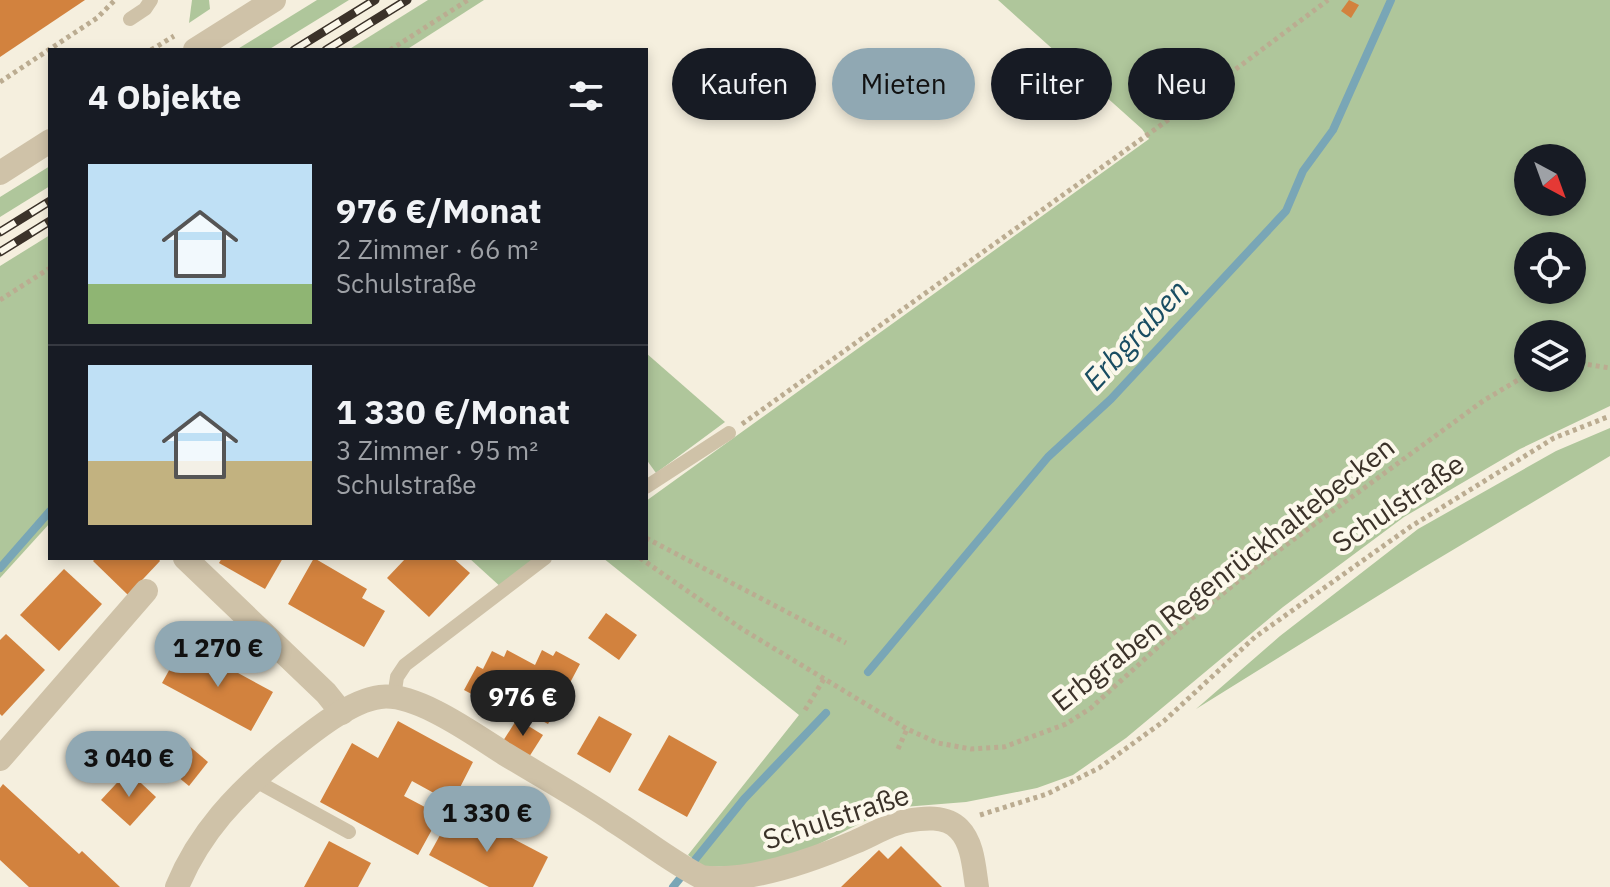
<!DOCTYPE html>
<html lang="de">
<head>
<meta charset="utf-8">
<style>
	body { margin:0; font-family:"IBM Plex Sans",sans-serif; background:#242831; color:#f1f3f6; height:100vh; display:flex; flex-direction:column; font-size:30px; white-space:nowrap }
	* { box-sizing:border-box; margin:0 }
	p { font-size:26px; color:#9ea1a6 }
	.icon { flex:none; width:44px; height:44px; fill:none; stroke:currentColor; stroke-width:2; stroke-linecap:round; stroke-linejoin:round }
	.map { position:relative; flex:1; overflow:hidden }
	.drawer { position:absolute; left:48px; top:48px; width:600px; height:512px; display:flex; flex-direction:column; background:#171b24; border-radius:0px; box-shadow:0 4px 12px #0003 }
	.drawer>* { flex:none }
	.top-card { position:absolute; left:672px; top:48px; width:760px; height:72px; display:flex; gap:16px }
	.needle { width:52px; rotate:139deg }
	.controls { position:absolute; left:1514px; top:144px; display:grid; gap:16px }
	.controls a { display:grid; place-items:center; width:72px; height:72px; border-radius:50%; background:#171b24; box-shadow:0 4px 12px #0003; font-size:40px }
	.price { position:absolute; translate:-50% -68px; padding:0 18px; border-radius:28px; background:#90a8b3; color:#111; font-size:26px; line-height:52px; filter:drop-shadow(0 2px 4px #0008) }
	.price::after { content:''; position:absolute; left:50%; top:48px; width:24px; height:18px; margin-left:-12px; background:inherit; clip-path:polygon(0 0,100% 0,50% 100%) }
	.price.selected { background:#222; color:#fff }
	ul { padding:0; list-style:none }
	li { display:flex; align-items:center; gap:24px; height:200px; padding:0 40px }
	li+li { border-top:2px solid #363941 }
	li span { display:grid; place-items:center; flex:none; width:224px; height:160px; border-radius:0px; color:#555 }
	li>.icon { margin-inline-start:auto }
	span .icon { width:96px; height:96px; fill:#fffc; stroke-width:1 }
	li b { font-size:34px }
	h2 { display:flex; justify-content:space-between; align-items:center; height:96px; padding:0 40px; font-size:34px }
	.chip { padding:0 28px; border-radius:36px; background:#171b24; box-shadow:0 4px 12px #0003; font-size:28px; line-height:72px }
	.chip.selected { background:#90a8b3; color:#111 }
	.map>svg:first-child { display:block }
	.green { fill:#afc69b; fill-rule:evenodd }
	.lines { fill:none; stroke-linecap:round; stroke-linejoin:round }
	.stream { stroke:#79a6b6; stroke-width:8 }
	.building { fill:#d2823e }
	.path { stroke:#bbac91; stroke-width:5; stroke-dasharray:4 4; stroke-linecap:butt }
	.lane { stroke:#cfc2a8; stroke-width:14 }
	.street { stroke:#cfc2a8; stroke-width:24 }
	.rail-casing { stroke:#3b3229; stroke-width:9 }
	.rail { stroke:#fcf8eb; stroke-width:6; stroke-dasharray:18; stroke-linecap:butt }
	.labels { text-anchor:middle; stroke-width:8; stroke-linejoin:round; paint-order:stroke }
	.street-label { font-size:28px; fill:#3b3229; stroke:#fcf8eb }
	.water-label { font-size:30px; font-style:italic; fill:#194d62; stroke:#fcf8eb }
</style>
</head>
<body>
<div class="map">
<svg width="1610" height="887" viewBox="0 0 1610 887">
	<rect width="100%" height="100%" fill="#f5efde"/>
	<g class="green">
		<polygon points="192,0 209,0 210,9 189,23"/>
		<polygon points="317,0 349,0 268,50 236,50"/>
		<polygon points="428,0 484,0 406,50 348,50"/>
		<path d="M998,0H1610V406L1520,449L1404,517L1283,607L1126,738L1073,775L1037,788L966,802L891,808L817,845L768,865L705,867L688,855L799,715L603,558H646V501L1149,139L1142,129ZM1528,158H1572V202H1528ZM1528,246H1572V290H1528ZM1528,334H1572V378H1528Z"/>
		<polygon points="50,166 50,186 0,217 0,197"/>
		<polygon points="50,235 50,523 0,578 0,266"/>
		<polygon points="646,353 725,422 656,473 646,459"/>
		<polygon points="1610,428 1610,456 1421,569 1196,709 1280,636 1418,529 1556,451"/>
		<polygon points="469,558 539,558 503,589"/>
	</g>
	<g class="lines">
		<g class="stream">
			<polyline points="0,568 50,511"/>
			<polyline points="868,672 1048,457 1111,399 1286,211 1303,171 1333,130 1391,0"/>
			<polyline points="673,887 744,799 826,713"/>
		</g>
	</g>
	<g class="building">
		<polygon points="0,0 85,0 0,57"/>
		<polygon points="1349,0 1359,5 1351,18 1341,11"/>
		<polygon points="96,558 158,558 160,561 128,595 93,561"/>
		<polygon points="222,558 283,558 265,589 219,563"/>
		<polygon points="314,558 367,589 362,598 385,611 364,647 288,604"/>
		<polygon points="406,558 453,558 470,573 429,617 387,578"/>
		<polygon points="64,569 102,604 59,651 20,615"/>
		<polygon points="606,613 637,635 619,660 588,638"/>
		<polygon points="6,634 45,670 2,716 0,714 0,640"/>
		<polygon points="182,647 225,670 227,667 273,692 251,731 162,683"/>
		<polygon points="507,650 535,665 542,650 553,656 556,651 580,664 548,724 503,700 498,708 464,690 477,666 483,669 492,651 504,657"/>
		<polygon points="599,716 632,734 610,773 577,754"/>
		<polygon points="517,719 543,735 529,757 503,741"/>
		<polygon points="398,721 473,762 452,803 412,781 404,796 440,815 418,855 320,802 352,743 378,758"/>
		<polygon points="669,735 717,762 687,817 638,790"/>
		<polygon points="187,744 208,762 189,786 167,768"/>
		<polygon points="128,771 156,797 130,826 101,800"/>
		<polygon points="3,784 79,854 82,851 120,887 29,887 0,860 0,788"/>
		<polygon points="455,808 548,857 533,887 489,887 429,855"/>
		<polygon points="329,841 371,863 358,887 304,887"/>
		<polygon points="901,846 942,887 841,887 879,850 888,859"/>
	</g>
	<g class="lines">
		<g class="path">
			<polyline points="151,50 174,36"/>
			<polyline points="390,50 468,0"/>
			<polyline points="0,82 97,18 115,0"/>
			<polyline points="0,300 50,268"/>
			<polyline points="1572,362 1610,368"/>
			<polyline points="742,424 1168,120 1328,0"/>
			<polyline points="646,538 846,643"/>
			<polyline points="640,558 742,629 907,729 938,743 971,749 1004,747 1066,724 1091,708 1170,636 1252,570 1483,401 1528,374"/>
			<polyline points="805,710 824,679"/>
			<polyline points="898,749 907,729"/>
			<polyline points="980,815 1047,794 1099,768 1164,721 1255,637 1410,527 1554,438 1610,416"/>
		</g>
		<g class="lane">
			<polyline points="130,19 145,9 151,0"/>
			<polyline points="646,487 729,433"/>
			<polyline points="394,697 397,677 405,665 545,558"/>
			<polyline points="254,780 349,832"/>
		</g>
		<g class="street">
			<polyline points="195,50 274,0"/>
			<polyline points="0,173 50,141"/>
			<polyline points="185,558 326,693 342,713"/>
			<polyline points="0,759 146,591"/>
			<path d="M177,887C199,833 237,793 282,756C307,736 348,701 380,697C416,692 475,735 505,754C541,776 579,797 614,821C643,839 670,861 701,877C746,884 813,860 855,842C872,835 889,824 906,821C923,818 946,815 959,829C973,843 974,868 977,887"/>
		</g>
		<g class="rail-casing">
			<g id="rail">
				<polyline points="294,50 375,0"/>
				<polyline points="326,50 407,0"/>
				<polyline points="0,232 50,201"/>
				<polyline points="0,252 50,221"/>
			</g>
		</g>
		<use href="#rail" class="rail"/>
	</g>
	<g class="labels">
		<g class="street-label">
			<text transform="translate(1398 503) rotate(-34)" y="10">Schulstraße</text>
			<text transform="translate(1223 574) rotate(-38)" y="10">Erbgraben Regenrückhaltebecken</text>
			<text transform="translate(836 817) rotate(-18)" y="10">Schulstraße</text>
		</g>
		<g class="water-label">
			<text transform="translate(1136 335) rotate(-47)" y="10">Erbgraben</text>
		</g>
	</g>
</svg>
<div class="controls">
<a><svg class="needle" viewBox="-14 -14 28 28"><path d="M0-13l5 13h-10z" fill="#e53935"/><path d="M0 13l5-13h-10z" fill="#9ea1a6"/></svg></a>
<a><svg class="icon" aria-label="locate" viewBox="0 0 24 24"><circle cx="12" cy="12" r="6"/><path d="M12 2v4M12 18v4M2 12h4M18 12h4"/></svg></a>
<a><svg class="icon" aria-label="layers" viewBox="0 0 24 24"><path d="M12 4l9 5-9 5-9-5zM3 14l9 5 9-5"/></svg></a>
</div>
<b class="price" style="left:218px;top:689px">1 270 €</b>
<b class="price selected" style="left:523px;top:738px">976 €</b>
<b class="price" style="left:129px;top:799px">3 040 €</b>
<b class="price" style="left:487px;top:854px">1 330 €</b>
<div class="top-card">
<a class="chip">Kaufen</a>
<a class="chip selected">Mieten</a>
<a class="chip">Filter</a>
<a class="chip">Neu</a>
</div>
<section class="drawer">
<h2>4 Objekte<svg class="icon" aria-label="filters" viewBox="0 0 24 24"><path d="M4 7h16M4 17h16"/><circle cx="9" cy="7" r="2"/><circle cx="15" cy="17" r="2"/></svg></h2>
<ul>
<li><span style="background:linear-gradient(#bfe0f5 75%,#8fb573 0)"><svg class="icon" aria-label="home" viewBox="0 0 24 24"><path d="M3 11l9-7 9 7M6 9v11h12V9"/></svg></span><div><b>976 €/Monat</b><p>2 Zimmer · 66 m²</p><p>Schulstraße</p></div></li>
<li><span style="background:linear-gradient(#bfe0f5 60%,#c2b280 0)"><svg class="icon" aria-label="home" viewBox="0 0 24 24"><path d="M3 11l9-7 9 7M6 9v11h12V9"/></svg></span><div><b>1 330 €/Monat</b><p>3 Zimmer · 95 m²</p><p>Schulstraße</p></div></li>
</ul>
</section>
</div>
</body>
</html>
